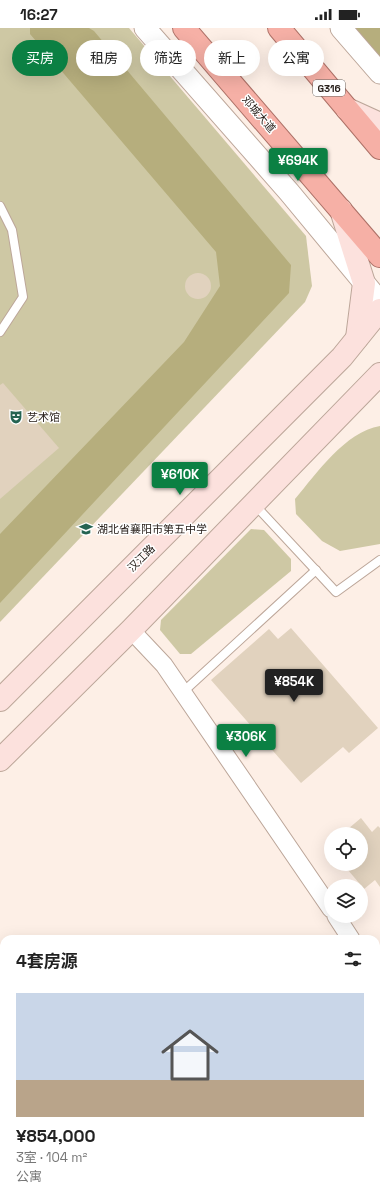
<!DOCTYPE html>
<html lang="zh">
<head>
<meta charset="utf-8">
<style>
	body { margin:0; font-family:"Space Grotesk","Noto Sans SC",sans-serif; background:#f6f6f6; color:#222; height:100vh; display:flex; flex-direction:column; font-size:15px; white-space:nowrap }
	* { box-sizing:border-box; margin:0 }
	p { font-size:13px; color:#767676 }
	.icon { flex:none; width:22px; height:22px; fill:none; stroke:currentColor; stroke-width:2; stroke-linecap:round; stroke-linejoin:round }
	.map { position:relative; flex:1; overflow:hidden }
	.drawer { position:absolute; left:0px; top:907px; width:380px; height:268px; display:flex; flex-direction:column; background:#fff; border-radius:12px 12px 0 0; box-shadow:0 4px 16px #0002 }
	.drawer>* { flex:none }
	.top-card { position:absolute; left:12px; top:12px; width:356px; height:36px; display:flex; gap:8px }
	.buttons { position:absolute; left:324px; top:799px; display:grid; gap:8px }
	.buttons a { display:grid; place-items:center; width:44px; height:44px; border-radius:50%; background:#fff; box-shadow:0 4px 16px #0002; font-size:20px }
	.price { position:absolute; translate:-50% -34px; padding:0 9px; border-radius:4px; background:#0b8043; color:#fff; font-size:13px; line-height:26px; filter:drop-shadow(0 1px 2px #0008) }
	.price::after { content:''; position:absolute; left:50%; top:24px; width:12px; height:9px; margin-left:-6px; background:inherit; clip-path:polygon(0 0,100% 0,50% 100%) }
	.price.on { background:#222; color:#fff }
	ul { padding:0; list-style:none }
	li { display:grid; align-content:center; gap:8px; height:212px; padding:0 16px }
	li+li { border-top:1px solid #e0e0e0 }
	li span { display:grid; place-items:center; height:124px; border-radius:0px; color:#555 }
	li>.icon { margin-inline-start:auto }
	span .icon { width:72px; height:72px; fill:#fffc; stroke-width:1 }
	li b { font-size:17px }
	h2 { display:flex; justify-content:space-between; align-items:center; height:48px; padding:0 16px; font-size:17px }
	.pill { padding:0 14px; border-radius:18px; background:#fff; box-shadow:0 4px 16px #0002; font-size:14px; line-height:36px }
	.pill.on { background:#0b8043; color:#fff }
	.status { display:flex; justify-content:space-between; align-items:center; height:28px; padding:0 20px; background:#fff; direction:ltr }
	.status svg { height:11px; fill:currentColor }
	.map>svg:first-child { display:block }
	.green { fill:#cec8a4 }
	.forest { fill:#b6ae7d }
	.building { fill:#e1d2be }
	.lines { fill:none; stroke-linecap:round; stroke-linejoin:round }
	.service-casing { stroke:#bca699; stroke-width:10 }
	.minor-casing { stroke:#bca699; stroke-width:19 }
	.tertiary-casing { stroke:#bca699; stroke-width:23 }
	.secondary-casing { stroke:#bca699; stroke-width:24 }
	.trunk-casing { stroke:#ad7167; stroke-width:24 }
	.service { stroke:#fff; stroke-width:8 }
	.minor { stroke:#fff; stroke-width:17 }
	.tertiary { stroke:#fff; stroke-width:21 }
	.secondary { stroke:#fce1dd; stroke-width:22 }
	.trunk { stroke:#f6b0a6; stroke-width:22 }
	.labels { text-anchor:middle; stroke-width:3; stroke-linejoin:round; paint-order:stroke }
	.shield { fill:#fff; stroke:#696460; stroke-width:1 }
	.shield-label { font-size:10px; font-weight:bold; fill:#29211c }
	.street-label { font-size:11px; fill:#29211c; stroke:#fff }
	.poi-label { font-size:11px; fill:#29211c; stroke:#fff; text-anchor:start }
</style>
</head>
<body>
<div class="status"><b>16:27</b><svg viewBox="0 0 49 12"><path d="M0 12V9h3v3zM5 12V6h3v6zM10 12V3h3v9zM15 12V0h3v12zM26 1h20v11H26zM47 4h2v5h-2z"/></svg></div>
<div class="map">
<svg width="380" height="1175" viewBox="0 0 380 1175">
	<rect width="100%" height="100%" fill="#fdefe6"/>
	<g class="green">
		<polygon points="0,0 129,0 306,208 312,258 305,274 0,594"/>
		<path d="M380,398V516L340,523L322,513L296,486L295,471C317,445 345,404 380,398Z"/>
		<polygon points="251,501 264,502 291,531 291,543 191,626 180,626 160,602 161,592"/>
	</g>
	<g class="forest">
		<polygon points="30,0 89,0 94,3 291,237 289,265 0,575 0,506 184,314 220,258 216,224 30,6"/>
		<polygon points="341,0 380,0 380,45"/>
	</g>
	<g class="building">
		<circle cx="198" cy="258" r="13"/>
		<polygon points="3,355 59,420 0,471 0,357"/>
		<polygon points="291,600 378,700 349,725 343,719 301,755 211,652 269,601 278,611"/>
		<polygon points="361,790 372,804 378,798 380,800 380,859 375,852 364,861 343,836 361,836 361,806 342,806"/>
	</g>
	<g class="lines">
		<g class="service-casing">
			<g id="service">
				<polyline points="0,178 12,202 23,269 0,304"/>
				<polyline points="254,476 336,564 380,532"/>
				<polyline points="183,664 316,542"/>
			</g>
		</g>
		<g class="minor-casing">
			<g id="minor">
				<polyline points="131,602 164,637 331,881"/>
				<polyline points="336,888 351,911"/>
				<polyline points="376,948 380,954"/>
				<polyline points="376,1021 380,1021"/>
				<polyline points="0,1087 4,1086"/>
			</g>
		</g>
		<g class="tertiary-casing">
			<g id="tertiary">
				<polyline points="145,0 289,164 380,274"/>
				<polyline points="341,0 380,45"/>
			</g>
		</g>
		<g class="secondary-casing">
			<g id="secondary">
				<polyline points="347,81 380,96"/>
				<polyline points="341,182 364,255 357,310"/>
				<polyline points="0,672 342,329 380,282"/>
				<polyline points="0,732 131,602 380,346"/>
			</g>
		</g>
		<g class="trunk-casing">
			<g id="trunk">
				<polyline points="184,0 380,228"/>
				<polyline points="279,0 380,120"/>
			</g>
		</g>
		<use href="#service" class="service"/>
		<use href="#minor" class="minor"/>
		<use href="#tertiary" class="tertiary"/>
		<use href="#secondary" class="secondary"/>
		<use href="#trunk" class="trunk"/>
	</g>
	<defs>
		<g id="theatre-bare" transform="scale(1.08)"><path d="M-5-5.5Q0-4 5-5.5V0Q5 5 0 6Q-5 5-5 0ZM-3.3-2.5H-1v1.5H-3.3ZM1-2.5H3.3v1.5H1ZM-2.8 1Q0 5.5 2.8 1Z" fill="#256452" stroke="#fff" stroke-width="2.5" paint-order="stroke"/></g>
		<g id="school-bare" transform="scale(1.08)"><path d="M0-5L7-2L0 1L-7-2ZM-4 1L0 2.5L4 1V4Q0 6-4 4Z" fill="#256452" stroke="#fff" stroke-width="2.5" paint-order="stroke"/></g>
	</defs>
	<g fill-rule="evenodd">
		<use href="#theatre-bare" x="16" y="389"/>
		<use href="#school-bare" x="86" y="501"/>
	</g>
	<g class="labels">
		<rect class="shield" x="313" y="52" width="32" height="16" rx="3"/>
		<g class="shield-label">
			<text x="329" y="64">G316</text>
		</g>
		<g class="street-label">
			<text transform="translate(259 86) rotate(49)" y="4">邓城大道</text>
			<text transform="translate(141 530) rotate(-45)" y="4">汉江路</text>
		</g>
		<g class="poi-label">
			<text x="27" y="393">艺术馆</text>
			<text x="97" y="505">湖北省襄阳市第五中学</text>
		</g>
	</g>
</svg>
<div class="buttons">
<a><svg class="icon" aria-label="locate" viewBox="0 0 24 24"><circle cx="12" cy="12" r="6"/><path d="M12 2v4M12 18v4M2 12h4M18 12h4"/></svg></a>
<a><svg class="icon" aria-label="layers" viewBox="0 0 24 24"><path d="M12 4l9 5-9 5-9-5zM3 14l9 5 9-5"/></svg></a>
</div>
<b class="price" style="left:298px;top:154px">¥694K</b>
<b class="price" style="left:180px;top:468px">¥610K</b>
<b class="price on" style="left:294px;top:675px">¥854K</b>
<b class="price" style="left:246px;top:730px">¥306K</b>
<div class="top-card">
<a class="pill on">买房</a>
<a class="pill">租房</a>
<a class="pill">筛选</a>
<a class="pill">新上</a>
<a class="pill">公寓</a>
</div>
<section class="drawer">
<h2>4套房源<svg class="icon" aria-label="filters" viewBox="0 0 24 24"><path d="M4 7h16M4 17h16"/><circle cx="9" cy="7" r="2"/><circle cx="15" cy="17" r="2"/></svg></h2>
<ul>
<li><span style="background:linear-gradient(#c9d6e8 70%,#b9a48a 0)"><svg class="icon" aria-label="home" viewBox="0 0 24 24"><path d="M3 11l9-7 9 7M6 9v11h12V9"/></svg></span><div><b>¥854,000</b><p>3室 · 104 m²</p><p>公寓</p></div></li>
</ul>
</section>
</div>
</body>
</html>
